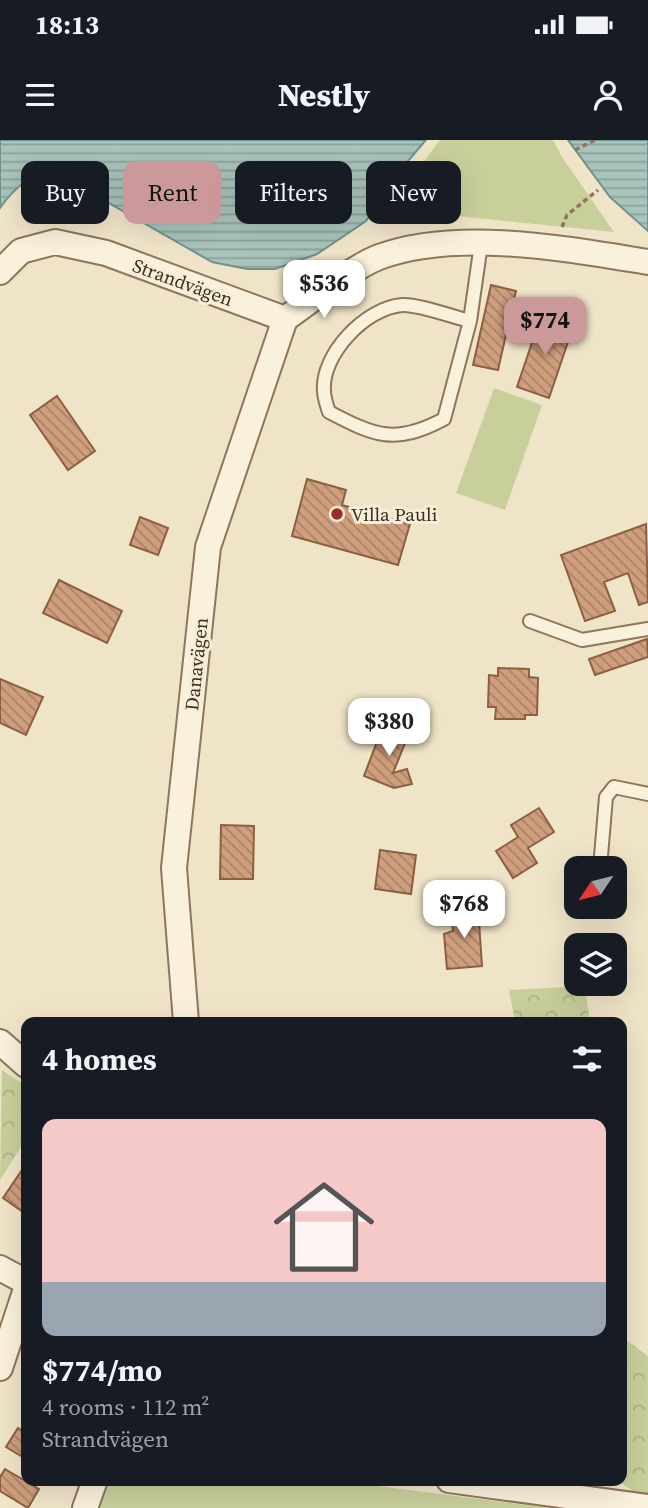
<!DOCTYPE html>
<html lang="en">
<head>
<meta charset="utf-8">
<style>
	body { margin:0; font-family:"Source Serif 4",serif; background:#242831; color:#f1f3f6; height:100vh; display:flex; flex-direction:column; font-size:26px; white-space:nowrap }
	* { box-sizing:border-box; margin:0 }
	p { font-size:23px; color:#9ea1a6 }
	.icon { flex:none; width:38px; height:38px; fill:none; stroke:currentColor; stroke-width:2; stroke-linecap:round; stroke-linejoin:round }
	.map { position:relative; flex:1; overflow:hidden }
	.sheet { position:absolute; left:21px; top:877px; width:606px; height:469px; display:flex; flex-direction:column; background:#171b24; border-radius:14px; box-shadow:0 7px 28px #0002 }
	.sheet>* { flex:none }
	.banner { position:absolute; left:21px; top:21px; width:607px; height:63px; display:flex; gap:14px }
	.needle { width:46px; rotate:235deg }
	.tools { position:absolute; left:564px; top:716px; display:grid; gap:14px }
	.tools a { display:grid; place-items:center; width:63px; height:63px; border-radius:14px; background:#171b24; box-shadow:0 7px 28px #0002; font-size:35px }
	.price { position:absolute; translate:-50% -60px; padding:0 16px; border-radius:14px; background:#fff; color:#222; font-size:23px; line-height:46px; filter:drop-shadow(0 2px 4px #0008) }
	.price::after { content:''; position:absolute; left:50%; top:42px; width:21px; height:16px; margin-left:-10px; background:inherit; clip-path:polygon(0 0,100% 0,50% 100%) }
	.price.on { background:#cc999b; color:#111 }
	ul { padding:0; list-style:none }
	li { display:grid; align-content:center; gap:14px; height:371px; padding:0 21px }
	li+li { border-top:2px solid #363941 }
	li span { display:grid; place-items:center; height:217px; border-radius:14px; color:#555 }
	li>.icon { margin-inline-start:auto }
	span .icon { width:126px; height:126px; fill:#fffc; stroke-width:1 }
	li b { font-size:30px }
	h2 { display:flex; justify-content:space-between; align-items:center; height:84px; padding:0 21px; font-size:30px }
	.chip { padding:0 24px; border-radius:14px; background:#171b24; box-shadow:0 7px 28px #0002; font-size:24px; line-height:63px }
	.chip.on { background:#cc999b; color:#111 }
	.status { display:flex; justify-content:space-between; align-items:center; height:49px; padding:0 35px; background:#171b24; direction:ltr }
	.status svg { height:19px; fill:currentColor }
	header { display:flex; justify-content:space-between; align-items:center; height:91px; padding:0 21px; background:#171b24; font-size:32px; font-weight:800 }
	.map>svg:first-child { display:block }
	.forest { fill:url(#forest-crowns) }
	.green { fill:#c9cf9b }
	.water { fill:url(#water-rules); stroke:#6f938a; stroke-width:2 }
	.building { fill:url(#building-back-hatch); stroke:#8d5f41; stroke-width:2 }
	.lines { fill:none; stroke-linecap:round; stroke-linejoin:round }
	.lane-casing { stroke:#8d765c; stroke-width:16 }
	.street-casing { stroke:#8d765c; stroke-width:28 }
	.path { stroke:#8d765c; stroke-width:3.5; stroke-dasharray:5 3.5; stroke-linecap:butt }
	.lane { stroke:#faf1dc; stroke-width:12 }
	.street { stroke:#faf1dc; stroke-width:24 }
	.poi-dot { fill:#9e2a2b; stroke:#f7eed8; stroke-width:2.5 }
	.labels { text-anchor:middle; stroke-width:6; stroke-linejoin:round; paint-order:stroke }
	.street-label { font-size:19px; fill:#3d2e20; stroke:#f7eed8 }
	.poi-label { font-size:19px; fill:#3d2e20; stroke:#f7eed8; text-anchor:start }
</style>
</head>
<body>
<div class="status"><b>18:13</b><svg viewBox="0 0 49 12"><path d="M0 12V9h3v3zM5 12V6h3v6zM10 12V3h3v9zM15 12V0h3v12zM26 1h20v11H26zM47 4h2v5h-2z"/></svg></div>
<header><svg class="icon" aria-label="menu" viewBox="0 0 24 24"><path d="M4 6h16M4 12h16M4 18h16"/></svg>Nestly<svg class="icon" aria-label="person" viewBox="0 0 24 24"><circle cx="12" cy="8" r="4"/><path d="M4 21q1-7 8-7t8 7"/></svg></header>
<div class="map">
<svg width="648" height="1368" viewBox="0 0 648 1368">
	<defs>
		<pattern id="forest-crowns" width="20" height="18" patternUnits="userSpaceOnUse" patternTransform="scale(1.75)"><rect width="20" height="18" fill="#c9cf9b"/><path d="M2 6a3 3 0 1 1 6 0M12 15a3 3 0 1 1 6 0" fill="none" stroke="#aeb285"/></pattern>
		<pattern id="water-rules" width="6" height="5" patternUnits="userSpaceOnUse" patternTransform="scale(1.75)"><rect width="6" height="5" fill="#a9c4bc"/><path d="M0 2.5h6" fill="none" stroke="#8ba098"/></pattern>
		<pattern id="building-back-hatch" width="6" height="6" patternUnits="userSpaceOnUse" patternTransform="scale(1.75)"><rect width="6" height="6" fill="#cf9f7d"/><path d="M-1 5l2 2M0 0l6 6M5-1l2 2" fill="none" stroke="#a98266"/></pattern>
	</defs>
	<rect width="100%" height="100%" fill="#f0e4c8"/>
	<g class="forest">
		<polygon points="585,846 590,882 515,882 509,850"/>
		<polygon points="2,930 26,946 26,999 0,1040"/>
		<polygon points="621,1196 648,1216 648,1354 645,1359 619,1341"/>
	</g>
	<g class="green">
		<polygon points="440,0 553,0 562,17 614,92 388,69"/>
		<polygon points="494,248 542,265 505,370 456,353"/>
		<polygon points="106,1340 331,1340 549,1368 99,1368"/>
	</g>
	<g class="water">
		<path d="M0,0H426L389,43L366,81L317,114L275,129H247L212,122L56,33C30,34 15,47 0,68Z"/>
		<polygon points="568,0 648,0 648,91 610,57"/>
	</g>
	<g class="building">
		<polygon points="491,145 516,151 498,230 473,225"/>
		<polygon points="541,176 573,187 549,258 517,247"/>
		<polygon points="57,256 95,311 68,330 30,275"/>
		<polygon points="307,339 346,350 342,365 410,384 398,425 292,396"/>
		<polygon points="140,377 168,388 158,415 130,405"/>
		<polygon points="646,384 648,462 639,465 628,433 604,442 615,471 585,481 561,415"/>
		<polygon points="59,440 122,471 107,503 43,473"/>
		<polygon points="647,499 648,517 595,535 589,519"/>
		<polygon points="498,528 529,529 529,537 538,538 537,575 525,575 525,579 495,579 496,567 488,567 489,535 498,536"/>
		<polygon points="0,539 43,557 26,595 0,583"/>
		<polygon points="384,583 409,593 393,633 407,629 412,644 394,648 364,636"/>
		<polygon points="539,668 554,692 528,708 537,723 513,738 496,711 518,697 511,685"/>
		<polygon points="221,685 254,686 253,739 220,739"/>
		<polygon points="380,710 416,715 411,754 375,749"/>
		<polygon points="478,767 482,826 447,829 444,794 453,791 451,769"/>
		<polygon points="26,1024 26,1074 3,1058"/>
		<polygon points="18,1288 26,1293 26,1319 6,1307"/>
		<polygon points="5,1329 39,1349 28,1368 0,1351 0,1337"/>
	</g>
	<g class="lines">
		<g class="lane-casing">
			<g id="lane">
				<path d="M470,181L444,279C395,305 375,296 329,272C327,266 324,258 324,251C321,215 365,168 402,165C418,164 453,177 470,181L481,104"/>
				<polyline points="530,481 582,500 648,489"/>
				<polyline points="600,728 606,657 614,647 648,654"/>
				<polyline points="596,770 596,766"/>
			</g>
		</g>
		<g class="street-casing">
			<g id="street">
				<path d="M0,132L21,111L55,102L106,113L285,179C311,161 351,128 379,117C457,88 567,109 648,122"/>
				<polyline points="186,882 174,728 208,407 285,179"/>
				<polyline points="0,902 26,925"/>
				<polyline points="0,1128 26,1142"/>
				<polyline points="0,1228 26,1149"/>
				<polyline points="449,1340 648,1367"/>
				<polyline points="85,1368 95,1340"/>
			</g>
		</g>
		<g class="path">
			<polyline points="575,10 595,0"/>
			<polyline points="562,87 567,75 598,50"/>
		</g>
		<use href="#lane" class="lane"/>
		<use href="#street" class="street"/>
	</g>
	<circle class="poi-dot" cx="337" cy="374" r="7"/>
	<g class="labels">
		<g class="street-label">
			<text transform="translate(183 142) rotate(20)" y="7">Strandvägen</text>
			<text transform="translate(196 524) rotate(-84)" y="7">Danavägen</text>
		</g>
		<g class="poi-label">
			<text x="351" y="381">Villa Pauli</text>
		</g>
	</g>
</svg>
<div class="tools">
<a><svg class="needle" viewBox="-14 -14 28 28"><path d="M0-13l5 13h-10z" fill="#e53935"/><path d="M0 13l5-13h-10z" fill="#9ea1a6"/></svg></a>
<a><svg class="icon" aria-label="layers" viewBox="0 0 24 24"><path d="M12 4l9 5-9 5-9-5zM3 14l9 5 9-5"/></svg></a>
</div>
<b class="price" style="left:324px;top:180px">$536</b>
<b class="price on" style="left:545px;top:217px">$774</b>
<b class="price" style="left:389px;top:618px">$380</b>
<b class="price" style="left:464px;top:800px">$768</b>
<div class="banner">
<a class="chip">Buy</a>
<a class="chip on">Rent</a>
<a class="chip">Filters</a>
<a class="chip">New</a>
</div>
<section class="sheet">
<h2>4 homes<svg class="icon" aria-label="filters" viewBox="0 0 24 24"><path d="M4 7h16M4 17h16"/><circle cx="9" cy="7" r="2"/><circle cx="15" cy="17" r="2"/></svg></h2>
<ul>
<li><span style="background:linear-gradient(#f6c9c9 75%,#9aa5b1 0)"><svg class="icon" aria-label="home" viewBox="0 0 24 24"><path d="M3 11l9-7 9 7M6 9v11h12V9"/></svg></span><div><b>$774/mo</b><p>4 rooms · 112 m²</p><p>Strandvägen</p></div></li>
</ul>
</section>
</div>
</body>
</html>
